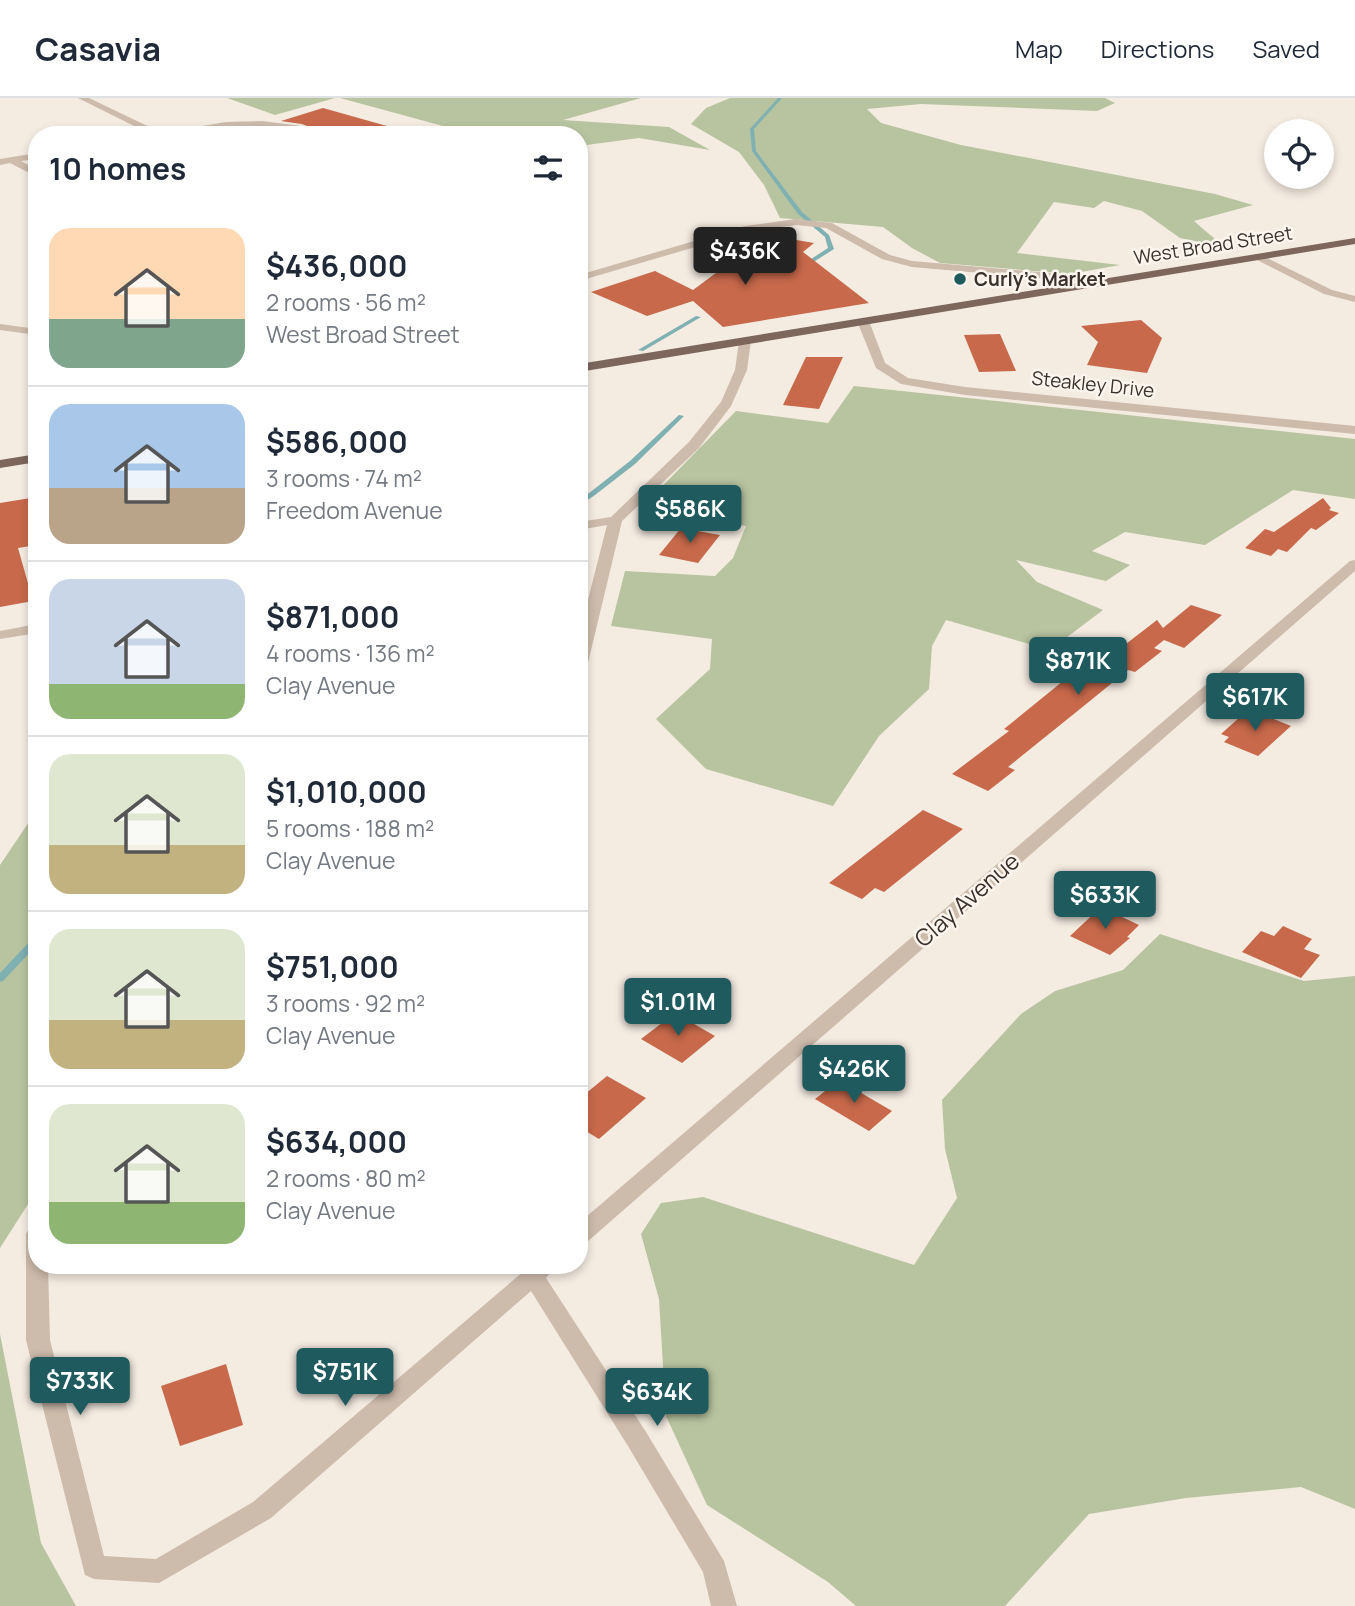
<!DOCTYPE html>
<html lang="en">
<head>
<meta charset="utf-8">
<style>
	body { margin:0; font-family:Manrope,sans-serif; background:#f6f6f7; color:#1f2937; height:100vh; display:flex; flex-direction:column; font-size:26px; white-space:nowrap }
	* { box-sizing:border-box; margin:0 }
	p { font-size:23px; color:#747a83 }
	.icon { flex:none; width:38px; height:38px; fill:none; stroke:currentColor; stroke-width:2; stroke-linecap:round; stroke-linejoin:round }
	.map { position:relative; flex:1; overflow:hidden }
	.drawer { position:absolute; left:28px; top:28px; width:560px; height:1148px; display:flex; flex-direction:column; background:#fff; border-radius:28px; box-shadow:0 4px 10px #0003 }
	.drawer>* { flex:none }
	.controls { position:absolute; left:1264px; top:21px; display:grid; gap:14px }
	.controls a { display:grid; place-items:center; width:70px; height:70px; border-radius:50%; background:#fff; box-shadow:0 4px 10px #0003; font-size:35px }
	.price { position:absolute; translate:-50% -60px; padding:0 16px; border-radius:7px; background:#1f5a5e; color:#fff; font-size:23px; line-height:46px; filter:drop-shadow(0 2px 4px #0008) }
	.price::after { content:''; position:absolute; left:50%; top:42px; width:21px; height:16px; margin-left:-10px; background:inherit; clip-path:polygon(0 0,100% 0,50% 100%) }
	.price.current { background:#222; color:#fff }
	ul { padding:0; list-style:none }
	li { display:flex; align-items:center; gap:21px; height:175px; padding:0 21px }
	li+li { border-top:2px solid #e0e1e3 }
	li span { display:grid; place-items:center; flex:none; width:196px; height:140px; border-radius:21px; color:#555 }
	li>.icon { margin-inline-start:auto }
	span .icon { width:84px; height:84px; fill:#fffc; stroke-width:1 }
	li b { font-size:30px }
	h2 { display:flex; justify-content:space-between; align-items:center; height:84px; padding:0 21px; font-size:30px }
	header { display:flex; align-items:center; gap:42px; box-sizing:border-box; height:98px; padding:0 35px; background:#fff; border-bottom:2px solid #e0e1e3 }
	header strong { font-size:33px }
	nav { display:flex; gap:38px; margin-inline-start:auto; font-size:24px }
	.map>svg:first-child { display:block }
	.green { fill:#b8c4a0 }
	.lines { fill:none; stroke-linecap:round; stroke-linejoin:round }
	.stream { fill:#7fb0b2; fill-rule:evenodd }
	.building { fill:#c8694b }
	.street { fill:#cdbbac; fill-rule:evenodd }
	.primary { fill:#7d675c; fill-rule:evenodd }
	.poi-dot { fill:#1f5a5e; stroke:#fbf5ee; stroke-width:2.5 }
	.labels { text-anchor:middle; stroke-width:5; stroke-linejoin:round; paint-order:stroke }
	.far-street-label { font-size:19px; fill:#3b302b; stroke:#fbf5ee }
	.far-poi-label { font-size:19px; font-weight:bold; fill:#3b302b; stroke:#fbf5ee; text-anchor:start }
	.street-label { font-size:23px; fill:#3b302b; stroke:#fbf5ee }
</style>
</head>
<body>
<header>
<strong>Casavia</strong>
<nav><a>Map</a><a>Directions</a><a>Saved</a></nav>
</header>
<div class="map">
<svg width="1355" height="1508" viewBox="0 0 1355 1508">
	<rect width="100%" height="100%" fill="#f4ebe1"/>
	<g class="green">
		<polygon points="227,0 335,0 275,17"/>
		<polygon points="340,0 641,0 563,22 669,29 710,52 639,40 579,48 579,37 476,37"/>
		<polygon points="730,0 1105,0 1115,5 1097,13 921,6 867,11 881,25 961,47 1215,96 1253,107 1194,123 1224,149 1180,140 1142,113 1104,103 1094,110 1054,104 1017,155 1120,167 1070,176 940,165 912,150 883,129 780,120 764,87 739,54 691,26 706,10"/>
		<polygon points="854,288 1355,341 1355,401 1293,392 1205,447 1125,434 1092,453 1130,467 1106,483 1016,462 1037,484 1103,512 1050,552 946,522 932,548 929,591 879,638 833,708 706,671 656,621 710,571 712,541 611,528 625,473 715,478 733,460 746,428 638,413 736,313 828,325"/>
		<polygon points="37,712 37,1092 0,1150 0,767"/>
		<polygon points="1160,836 1304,883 1355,878 1355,1411 1301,1389 1186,1400 1089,1416 1005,1508 856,1508 828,1484 707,1407 666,1318 659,1201 641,1136 661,1105 703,1099 914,1167 957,1100 945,1051 942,1002 1021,916 1055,893 1123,872"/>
		<polygon points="0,1236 41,1445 76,1508 0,1508"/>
	</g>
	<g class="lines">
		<g class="stream">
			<polygon points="778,0 782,0 754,31 756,53 802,114 829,137 834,151 804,170 802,169 802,167 828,150 825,139 798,116 752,53 750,31"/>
			<polygon points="696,218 701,219 643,253 638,252"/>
			<polygon points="679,317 684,318 635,366 595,397 579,408 579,403 630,363"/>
			<polygon points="37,838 37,847 3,883 0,884 0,875 34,839"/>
		</g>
	</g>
	<g class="building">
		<polygon points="323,10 394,30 393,37 330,37 302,26 281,23"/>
		<polygon points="767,137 814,145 803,154 869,205 723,229 693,203 647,218 591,194 655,173 693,192"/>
		<polygon points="1141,222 1162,240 1147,275 1087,267 1098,244 1081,228"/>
		<polygon points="1000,236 1016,273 979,274 964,237"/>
		<polygon points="806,259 843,259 819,311 783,307"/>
		<polygon points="37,399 37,447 18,450 33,503 0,509 0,405"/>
		<polygon points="1323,400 1331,410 1329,412 1339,415 1316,432 1311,430 1287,454 1278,451 1271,458 1245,450 1265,431 1274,434"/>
		<polygon points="681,430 720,437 698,465 659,457"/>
		<polygon points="1191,507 1222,517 1184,550 1164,542 1154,550 1162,553 1135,574 1128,572 1080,611 1008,669 1015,672 988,693 952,676 1009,633 1004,631 1068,579 1078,583 1157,522 1163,530"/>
		<polygon points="1259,615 1291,628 1258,658 1224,644 1229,639 1221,636 1241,618 1251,622"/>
		<polygon points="923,712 963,731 884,794 875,790 862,801 829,785"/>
		<polygon points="1101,809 1139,827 1127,839 1130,840 1110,857 1070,838"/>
		<polygon points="1283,828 1312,841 1304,851 1320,857 1301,880 1242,854 1261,833 1274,838"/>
		<polygon points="675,915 715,938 682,965 641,941"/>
		<polygon points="607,978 646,1000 599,1041 579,1029 579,1001"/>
		<polygon points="839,982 892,1013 869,1033 815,1001"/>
		<polygon points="226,1266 243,1327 180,1348 161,1288"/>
	</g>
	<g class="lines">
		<g class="street">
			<polygon points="78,0 89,0 162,35 226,24 262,23 301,28 328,37 244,28 180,37 152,37"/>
			<polygon points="37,55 37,61 21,63 37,72 37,79 10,65 0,67 0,61"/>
			<polygon points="796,121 832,125 890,157 912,163 1106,180 1111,183 1106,186 912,169 882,161 826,130 796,127 750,133 579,183 579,177 745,128"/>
			<polygon points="1259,156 1332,192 1355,198 1355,204 1324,196 1255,161 1255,157"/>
			<polygon points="863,220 869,223 885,265 908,280 965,289 1355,328 1355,336 965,297 901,286 876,270 857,223"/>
			<polygon points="0,226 37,231 37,237 0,232"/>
			<polygon points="745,240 751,243 747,272 731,308 699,350 622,423 587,569 579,574 579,537 607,427 579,432 579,424 611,419 689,344 721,304 735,272 739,243"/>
			<polygon points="1355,462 1355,473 587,1144 579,1146 579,1125 1350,463"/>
			<polygon points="37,526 37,535 0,541 0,533"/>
			<polygon points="37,1128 37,1167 48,1167 50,1242 104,1458 156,1461 253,1404 531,1167 557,1167 546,1180 646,1334 724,1463 737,1508 711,1508 703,1474 628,1348 531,1193 271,1420 159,1485 94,1481 85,1477 26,1242 26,1136 29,1130"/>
		</g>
		<g class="primary">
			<polygon points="1355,140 1355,146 579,274 579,266"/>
			<polygon points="37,356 37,364 0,370 0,362"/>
		</g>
	</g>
	<circle class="poi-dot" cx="960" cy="181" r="7"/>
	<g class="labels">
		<g class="far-street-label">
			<text transform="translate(1213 147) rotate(-9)" y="7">West Broad Street</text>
			<text transform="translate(1093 286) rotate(6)" y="7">Steakley Drive</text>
		</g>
		<g class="far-poi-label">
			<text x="974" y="188">Curly's Market</text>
		</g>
		<g class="street-label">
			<text transform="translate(967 802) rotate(-41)" y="8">Clay Avenue</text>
		</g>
	</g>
</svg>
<div class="controls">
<a><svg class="icon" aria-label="locate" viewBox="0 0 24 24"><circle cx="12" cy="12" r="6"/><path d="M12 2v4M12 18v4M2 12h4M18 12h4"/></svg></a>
</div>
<b class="price current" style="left:745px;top:189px">$436K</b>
<b class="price" style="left:690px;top:447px">$586K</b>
<b class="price" style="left:1078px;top:599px">$871K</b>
<b class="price" style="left:1255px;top:635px">$617K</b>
<b class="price" style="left:1105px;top:833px">$633K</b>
<b class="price" style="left:678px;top:940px">$1.01M</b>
<b class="price" style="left:854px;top:1007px">$426K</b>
<b class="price" style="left:345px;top:1310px">$751K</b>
<b class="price" style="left:80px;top:1319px">$733K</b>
<b class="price" style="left:657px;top:1330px">$634K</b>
<section class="drawer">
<h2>10 homes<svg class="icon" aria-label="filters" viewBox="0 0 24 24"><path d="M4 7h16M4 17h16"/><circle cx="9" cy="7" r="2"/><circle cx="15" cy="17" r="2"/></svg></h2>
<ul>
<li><span style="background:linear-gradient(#ffd9b3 65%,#7fa58c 0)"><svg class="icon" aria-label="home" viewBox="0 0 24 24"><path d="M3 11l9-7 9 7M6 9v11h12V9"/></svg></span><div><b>$436,000</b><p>2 rooms · 56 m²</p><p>West Broad Street</p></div></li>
<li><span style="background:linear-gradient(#a9c7e8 60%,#b9a48a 0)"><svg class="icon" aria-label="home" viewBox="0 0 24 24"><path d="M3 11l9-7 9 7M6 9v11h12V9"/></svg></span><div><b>$586,000</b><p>3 rooms · 74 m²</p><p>Freedom Avenue</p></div></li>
<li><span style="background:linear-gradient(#c9d6e8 75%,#8fb573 0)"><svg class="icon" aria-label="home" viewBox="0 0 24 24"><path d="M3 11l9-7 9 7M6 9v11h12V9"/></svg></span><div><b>$871,000</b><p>4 rooms · 136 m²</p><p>Clay Avenue</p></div></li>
<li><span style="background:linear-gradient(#dfe7d0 65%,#c2b280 0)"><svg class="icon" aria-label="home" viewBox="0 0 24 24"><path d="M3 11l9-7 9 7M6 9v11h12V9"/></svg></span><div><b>$1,010,000</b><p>5 rooms · 188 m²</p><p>Clay Avenue</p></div></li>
<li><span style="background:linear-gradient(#dfe7d0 65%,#c2b280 0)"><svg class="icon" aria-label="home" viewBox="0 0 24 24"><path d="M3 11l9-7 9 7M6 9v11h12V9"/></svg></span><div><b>$751,000</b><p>3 rooms · 92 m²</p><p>Clay Avenue</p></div></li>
<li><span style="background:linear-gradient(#dfe7d0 70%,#8fb573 0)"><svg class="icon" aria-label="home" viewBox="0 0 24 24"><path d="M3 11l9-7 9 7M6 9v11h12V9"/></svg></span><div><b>$634,000</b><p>2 rooms · 80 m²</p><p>Clay Avenue</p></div></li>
</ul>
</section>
</div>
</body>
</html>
